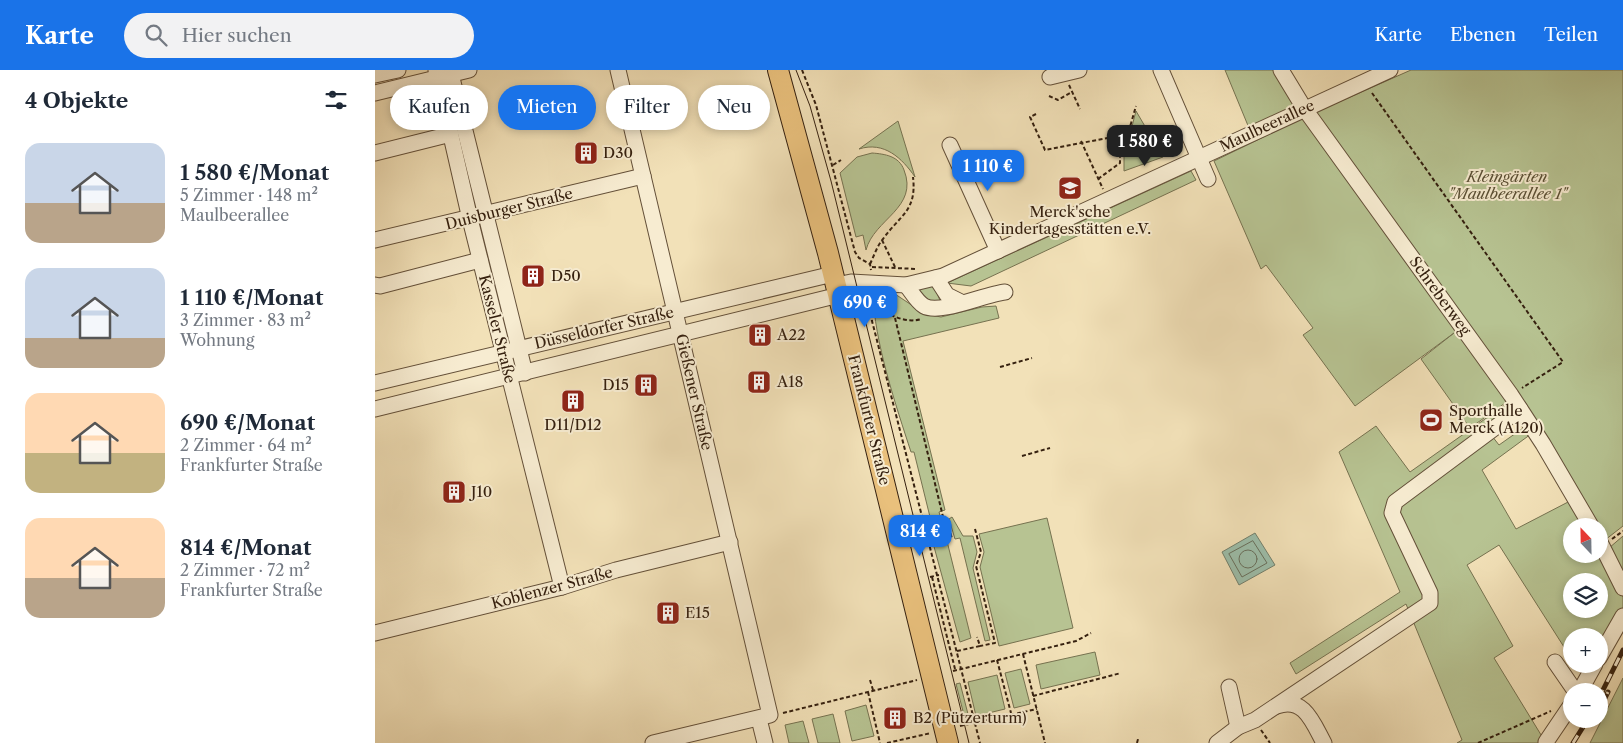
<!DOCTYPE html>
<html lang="de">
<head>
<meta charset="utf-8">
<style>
	body { margin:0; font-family:"Libre Caslon Text",serif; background:#f2f2f3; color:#1f2937; height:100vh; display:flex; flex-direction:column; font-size:19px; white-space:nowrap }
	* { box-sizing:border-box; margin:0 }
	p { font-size:16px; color:#747a83 }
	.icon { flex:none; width:28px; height:28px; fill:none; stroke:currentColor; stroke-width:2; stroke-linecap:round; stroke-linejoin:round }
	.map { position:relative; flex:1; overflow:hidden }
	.drawer { display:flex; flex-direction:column; background:#fff; width:375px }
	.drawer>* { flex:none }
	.banner { position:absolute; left:15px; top:15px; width:475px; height:45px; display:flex; gap:10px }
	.needle { width:32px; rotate:338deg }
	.tools { position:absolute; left:1188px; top:448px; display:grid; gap:10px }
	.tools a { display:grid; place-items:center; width:45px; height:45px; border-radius:50%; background:#fff; box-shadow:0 2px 8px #0003; font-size:25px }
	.price { position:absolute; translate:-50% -42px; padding:0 11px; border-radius:10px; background:#1a73e8; color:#fff; font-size:16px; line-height:32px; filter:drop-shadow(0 1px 2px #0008) }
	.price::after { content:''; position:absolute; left:50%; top:30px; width:15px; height:11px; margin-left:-8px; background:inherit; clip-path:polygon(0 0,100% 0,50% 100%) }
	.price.on { background:#222; color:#fff }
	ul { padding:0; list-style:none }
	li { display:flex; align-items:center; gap:15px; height:125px; padding:0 25px }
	li span { display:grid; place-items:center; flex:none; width:140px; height:100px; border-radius:15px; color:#555 }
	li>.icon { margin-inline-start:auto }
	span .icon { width:60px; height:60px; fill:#fffc; stroke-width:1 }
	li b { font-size:21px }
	h2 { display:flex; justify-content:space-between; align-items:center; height:60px; padding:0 25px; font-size:21px }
	.chip { padding:0 18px; border-radius:22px; background:#fff; box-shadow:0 2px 8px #0003; font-size:18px; line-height:45px }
	.chip.on { background:#1a73e8; color:#fff }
	header { display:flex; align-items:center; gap:30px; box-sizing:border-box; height:70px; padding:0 25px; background:#1a73e8; color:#fff }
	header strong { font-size:24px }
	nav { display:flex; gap:28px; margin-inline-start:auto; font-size:18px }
	.search { width:350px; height:45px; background:#f2f2f3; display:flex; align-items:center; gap:12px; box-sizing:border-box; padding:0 18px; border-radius:28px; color:#747a83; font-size:19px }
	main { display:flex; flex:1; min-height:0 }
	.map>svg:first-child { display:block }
	.green { fill:#b7c392; stroke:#767250; fill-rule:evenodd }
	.water { fill:#9cbeaa; stroke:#737f6c }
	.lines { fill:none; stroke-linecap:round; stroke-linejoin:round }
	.shore { stroke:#686f5c; stroke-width:1 }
	.minor-casing { stroke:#645039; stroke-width:17 }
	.major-casing { stroke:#35200f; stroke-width:22 }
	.path { stroke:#35200f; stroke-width:2; stroke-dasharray:4 2.5; stroke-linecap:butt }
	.minor { stroke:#f7ecd1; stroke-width:15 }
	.major { stroke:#e9c07c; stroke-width:20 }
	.tram { stroke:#35200f; stroke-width:1 }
	.rail-casing { stroke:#35200f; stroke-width:5 }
	.rail { stroke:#f7ecd1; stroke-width:3; stroke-dasharray:9; stroke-linecap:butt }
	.labels { text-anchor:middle; stroke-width:4; stroke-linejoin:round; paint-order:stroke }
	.street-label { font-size:15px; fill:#35200f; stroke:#f7ecd1 }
	.poi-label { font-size:15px; fill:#35200f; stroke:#f7ecd1; text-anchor:start }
	.park-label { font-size:15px; font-style:italic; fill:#5c5136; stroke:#f7ecd1 }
</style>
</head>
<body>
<header>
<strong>Karte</strong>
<div class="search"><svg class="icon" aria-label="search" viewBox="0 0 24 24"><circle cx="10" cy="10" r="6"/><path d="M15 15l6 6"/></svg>Hier suchen</div>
<nav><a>Karte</a><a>Ebenen</a><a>Teilen</a></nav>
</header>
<main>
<section class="drawer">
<h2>4 Objekte<svg class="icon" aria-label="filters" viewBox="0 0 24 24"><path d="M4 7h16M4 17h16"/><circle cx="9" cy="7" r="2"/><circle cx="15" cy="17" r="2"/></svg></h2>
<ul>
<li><span style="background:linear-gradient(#c9d6e8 60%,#b9a48a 0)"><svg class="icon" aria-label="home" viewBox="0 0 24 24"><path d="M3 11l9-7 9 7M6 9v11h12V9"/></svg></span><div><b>1 580 €/Monat</b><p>5 Zimmer · 148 m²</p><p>Maulbeerallee</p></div></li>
<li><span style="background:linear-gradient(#c9d6e8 70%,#b9a48a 0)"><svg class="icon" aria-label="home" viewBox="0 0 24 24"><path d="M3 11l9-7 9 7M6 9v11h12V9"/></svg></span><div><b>1 110 €/Monat</b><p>3 Zimmer · 83 m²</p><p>Wohnung</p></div></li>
<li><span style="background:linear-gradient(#ffd9b3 60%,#c2b280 0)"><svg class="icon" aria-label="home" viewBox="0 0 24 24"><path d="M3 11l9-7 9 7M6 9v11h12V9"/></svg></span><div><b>690 €/Monat</b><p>2 Zimmer · 64 m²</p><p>Frankfurter Straße</p></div></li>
<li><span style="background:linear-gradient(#ffd9b3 60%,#b9a48a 0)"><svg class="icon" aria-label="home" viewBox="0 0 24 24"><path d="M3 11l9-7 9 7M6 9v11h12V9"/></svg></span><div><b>814 €/Monat</b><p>2 Zimmer · 72 m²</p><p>Frankfurter Straße</p></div></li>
</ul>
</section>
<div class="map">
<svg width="1248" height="673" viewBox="0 0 1248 673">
	<rect width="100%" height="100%" fill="#f2e1b8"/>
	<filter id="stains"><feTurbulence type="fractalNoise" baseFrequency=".004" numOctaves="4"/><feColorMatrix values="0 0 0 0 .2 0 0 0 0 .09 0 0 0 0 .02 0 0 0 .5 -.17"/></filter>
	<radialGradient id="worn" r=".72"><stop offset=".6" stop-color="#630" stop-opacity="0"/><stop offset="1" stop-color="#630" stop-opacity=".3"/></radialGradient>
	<g class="green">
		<polygon points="850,0 900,0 920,36 874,58"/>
		<polygon points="1036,0 1248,0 1248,456 1230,470 1224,456 939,43"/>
		<polygon points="761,41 788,87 749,101 749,66 755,64"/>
		<polygon points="928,48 1133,331 1095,358 1046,289 1079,263 980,336 928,265 938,258 891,195 886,199 839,91"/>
		<path d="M523,51L540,107C527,88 509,71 484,79Z"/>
		<path d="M497,83C510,84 524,86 529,100C544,138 499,149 491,180L488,165L481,167L465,103L482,87Z"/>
		<polygon points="816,101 821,110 596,216 572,213"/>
		<polygon points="558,214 567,235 560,236 542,221"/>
		<path d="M498,223L520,224L550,244L566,247L607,237L621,236L624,248L528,271L570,440L564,442L566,449L556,451L539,382H536C521,336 499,271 498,223Z"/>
		<path d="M1134,332L1144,346L1117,366L1124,375L1151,356L1156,364L1107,400L1141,459L1195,431L1210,456H1196V484H1224V478L1248,527V538L1224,580V566H1196V588L1124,475L1092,495L1138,576L1119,588L1171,673H1082L1087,670L1031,534L921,604L915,593L1025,522L964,382L1001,356L1035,402ZM1196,511H1224V539H1196Z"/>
		<polygon points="577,447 588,466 598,466 602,482 598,498 615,570 610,571 585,468 580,469 574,449"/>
		<polygon points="672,448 698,558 624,576 605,497 609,482 604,464"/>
		<polygon points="569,459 596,568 585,572 555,462"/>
		<polygon points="1248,466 1248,506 1234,478"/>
		<polygon points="720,582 725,605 666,619 661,595"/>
		<polygon points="646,599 655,634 639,638 630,603"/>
		<polygon points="622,605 630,639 601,646 593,612"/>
		<polygon points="1248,608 1248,673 1215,673"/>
		<polygon points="585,613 594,648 590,649 581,614"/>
		<polygon points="491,635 499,666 477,671 470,641"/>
		<polygon points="458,644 465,673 443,673 437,649"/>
		<polygon points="428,651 434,673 414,673 410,655"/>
	</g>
	<polygon class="water" points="880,463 900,495 864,515 847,482"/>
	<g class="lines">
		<g class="shore">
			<polygon points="878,471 892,493 867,507 854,484"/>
			<circle cx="873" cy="489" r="9"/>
		</g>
		<g class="minor-casing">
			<g id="minor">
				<polyline points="61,0 95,149 187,517"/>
				<polyline points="75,0 150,303"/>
				<polyline points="243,0 395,645 278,673"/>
				<polyline points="786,0 833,109"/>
				<polyline points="906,0 929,38 1136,325 1168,374 1216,456"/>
				<polyline points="0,5 23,0"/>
				<polyline points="675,7 704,0"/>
				<polyline points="0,23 94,0"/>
				<polyline points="575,75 623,181"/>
				<polyline points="0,83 76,64"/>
				<polyline points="0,170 268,106"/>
				<polyline points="561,208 572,225 586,232"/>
				<polyline points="0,215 5,216 105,190"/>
				<polyline points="461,215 476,212 531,215 568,206 1015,0"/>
				<path d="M531,215C537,222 541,231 549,236C565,245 610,224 630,222"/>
				<polyline points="0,313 458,204"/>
				<polyline points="0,339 464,225"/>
				<polyline points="1224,470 1248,518"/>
				<polyline points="0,563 187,517 241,500 355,472"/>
				<polyline points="1224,588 1248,546"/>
				<polyline points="1180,592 1200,621"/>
				<polyline points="854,617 863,657"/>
				<polyline points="1205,621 1220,594"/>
				<path d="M902,636C929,626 938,653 949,673"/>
				<polyline points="384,649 390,673"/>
				<polyline points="1171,672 1196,635"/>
				<polyline points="842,673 863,657 880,650 1055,533 1055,523 1017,443 1020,432 1145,339"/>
			</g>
		</g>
		<g class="major-casing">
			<polyline id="major" points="403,0 453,183 573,673"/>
		</g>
		<g class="path">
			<polyline points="427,0 441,35 480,182 484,188 495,194 496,200"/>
			<polyline points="694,15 705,39"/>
			<polyline points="997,23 1188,292 1147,318"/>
			<polyline points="674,26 683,30 697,22"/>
			<polyline points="661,44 655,47 670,80 753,64 761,36"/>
			<polyline points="706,71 728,119"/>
			<polyline points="458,95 466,90"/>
			<polyline points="723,109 745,93 745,65"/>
			<polyline points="507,170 520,197"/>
			<path d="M495,194C499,186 502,176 508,169C525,145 542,141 538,107"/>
			<polyline points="497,197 542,199"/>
			<polyline points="494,224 497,251 605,673"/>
			<path d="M491,239C506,234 522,256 547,249"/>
			<polyline points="520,248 570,455"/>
			<polyline points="625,297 657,288"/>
			<polyline points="647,386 675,378"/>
			<polyline points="600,459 606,482 601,496 620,573 605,576"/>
			<polyline points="551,460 573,454 577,469"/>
			<polyline points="1237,469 1248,461"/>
			<polyline points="555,507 564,505"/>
			<polyline points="557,507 580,599"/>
			<polyline points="582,581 605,576 602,567"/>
			<polyline points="648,584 670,673"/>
			<polyline points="622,590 636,643"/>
			<polyline points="578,601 701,571 716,563"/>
			<polyline points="495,610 498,620"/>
			<polyline points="493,622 505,673"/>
			<polyline points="658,626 746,603"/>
			<polyline points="408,643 542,610"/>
			<polyline points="585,656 662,639"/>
			<polyline points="886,660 895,673"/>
			<polyline points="512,673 556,663"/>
			<polyline points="762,673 763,669"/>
			<polyline points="1103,673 1176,641"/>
		</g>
		<use href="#minor" class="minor"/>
		<use href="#major" class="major"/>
		<polyline class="tram" points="421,0 435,36 456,111 594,673"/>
		<g class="rail-casing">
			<g id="rail">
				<polyline points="1224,628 1248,580"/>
				<polyline points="1224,640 1233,622"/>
				<polyline points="1198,673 1213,649"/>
			</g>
		</g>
		<use href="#rail" class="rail"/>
	</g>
	<defs>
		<g id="building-square" transform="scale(1.25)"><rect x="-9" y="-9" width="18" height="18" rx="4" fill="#8f2418" stroke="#f7ecd1"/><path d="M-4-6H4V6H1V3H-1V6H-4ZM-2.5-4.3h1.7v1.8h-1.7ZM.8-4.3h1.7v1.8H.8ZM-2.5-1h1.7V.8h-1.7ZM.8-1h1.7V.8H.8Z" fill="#fff"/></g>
		<g id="school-square" transform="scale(1.25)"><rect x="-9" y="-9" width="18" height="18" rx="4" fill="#8f2418" stroke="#f7ecd1"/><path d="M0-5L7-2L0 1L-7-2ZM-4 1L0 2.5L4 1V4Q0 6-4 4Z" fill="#fff"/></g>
		<g id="stadium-square" transform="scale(1.25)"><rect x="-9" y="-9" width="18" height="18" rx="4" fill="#8f2418" stroke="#f7ecd1"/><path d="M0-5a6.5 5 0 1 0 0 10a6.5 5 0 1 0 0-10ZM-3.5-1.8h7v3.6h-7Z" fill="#fff"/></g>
	</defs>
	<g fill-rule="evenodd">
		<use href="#building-square" x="211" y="83"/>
		<use href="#school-square" x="695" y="118"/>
		<use href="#building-square" x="158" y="206"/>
		<use href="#building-square" x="385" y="265"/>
		<use href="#building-square" x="384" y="312"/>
		<use href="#building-square" x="271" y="315"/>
		<use href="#building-square" x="198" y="331"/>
		<use href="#stadium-square" x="1056" y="350"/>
		<use href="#building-square" x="79" y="422"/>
		<use href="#building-square" x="293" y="543"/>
		<use href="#building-square" x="520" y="648"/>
	</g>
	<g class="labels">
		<g class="street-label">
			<text transform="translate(892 56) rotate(-25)" y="5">Maulbeerallee</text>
			<text transform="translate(134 139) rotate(-14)" y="5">Duisburger Straße</text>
			<text transform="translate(1065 226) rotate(54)" y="5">Schreberweg</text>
			<text transform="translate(229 258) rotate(-13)" y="5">Düsseldorfer Straße</text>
			<text transform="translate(122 259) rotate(76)" y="5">Kasseler Straße</text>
			<text transform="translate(319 322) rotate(77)" y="5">Gießener Straße</text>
			<text transform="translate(494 350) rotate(76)" y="5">Frankfurter Straße</text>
			<text transform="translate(177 518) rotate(-15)" y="5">Koblenzer Straße</text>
		</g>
		<g class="poi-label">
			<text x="228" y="88">D30</text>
			<text x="695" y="147" text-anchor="middle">Merck'sche<tspan x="695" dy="17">Kindertagesstätten e.V.</tspan></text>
			<text x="176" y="211">D50</text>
			<text x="402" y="270">A22</text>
			<text x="402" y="317">A18</text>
			<text x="254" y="320" text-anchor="end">D15</text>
			<text x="1074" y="346">Sporthalle<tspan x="1074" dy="17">Merck (A120)</tspan></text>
			<text x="198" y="360" text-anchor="middle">D11/D12</text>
			<text x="96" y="427">J10</text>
			<text x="310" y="548">E15</text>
			<text x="538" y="653">B2 (Pützerturm)</text>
		</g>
		<g class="park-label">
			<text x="1132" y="112">Kleingärten<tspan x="1132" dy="17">"Maulbeerallee 1"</tspan></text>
		</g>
	</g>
	<rect width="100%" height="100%" filter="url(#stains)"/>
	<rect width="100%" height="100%" fill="url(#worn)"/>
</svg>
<div class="tools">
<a><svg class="needle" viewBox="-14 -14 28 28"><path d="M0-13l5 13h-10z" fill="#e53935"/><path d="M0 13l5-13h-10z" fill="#747a83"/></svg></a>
<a><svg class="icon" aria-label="layers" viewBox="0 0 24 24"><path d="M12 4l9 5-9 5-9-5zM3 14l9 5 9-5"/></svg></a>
<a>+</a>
<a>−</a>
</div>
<b class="price on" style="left:770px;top:97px">1 580 €</b>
<b class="price" style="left:613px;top:122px">1 110 €</b>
<b class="price" style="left:490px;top:258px">690 €</b>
<b class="price" style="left:545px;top:487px">814 €</b>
<div class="banner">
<a class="chip">Kaufen</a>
<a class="chip on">Mieten</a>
<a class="chip">Filter</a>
<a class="chip">Neu</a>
</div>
</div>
</main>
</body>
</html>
